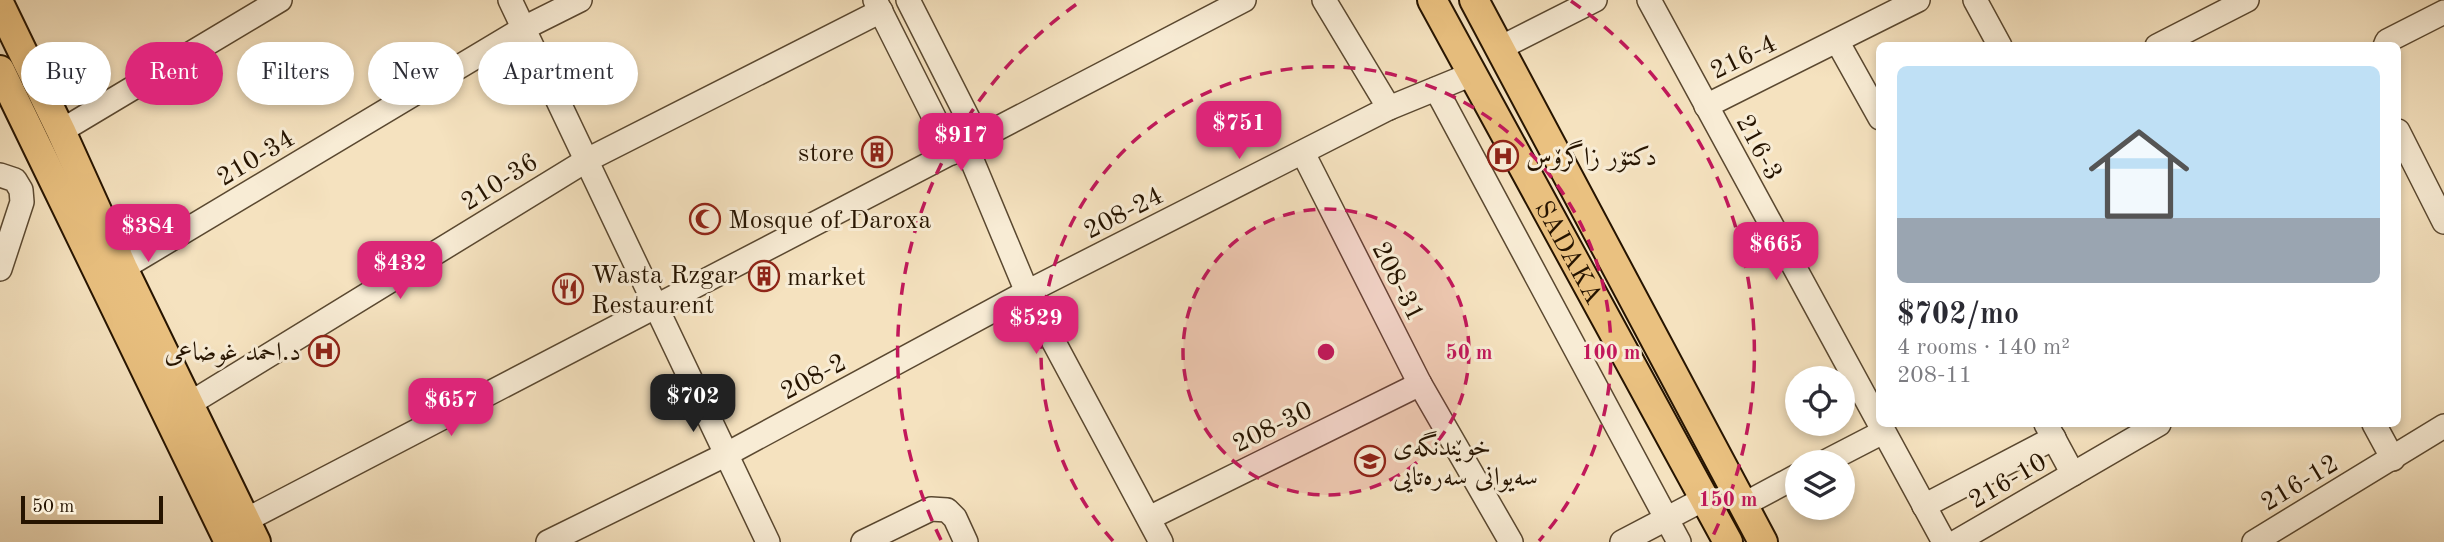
<!DOCTYPE html>
<html lang="en">
<head>
<meta charset="utf-8">
<style>
	body { margin:0; font-family:"Old Standard TT",Amiri,serif; background:#f2f2f3; color:#2b2b33; height:100vh; display:flex; flex-direction:column; font-size:26px; white-space:nowrap }
	* { box-sizing:border-box; margin:0 }
	p { font-size:23px; color:#7c7c81 }
	.icon { flex:none; width:38px; height:38px; fill:none; stroke:currentColor; stroke-width:2; stroke-linecap:round; stroke-linejoin:round }
	.map { position:relative; flex:1; overflow:hidden }
	.sheet { position:absolute; left:1876px; top:42px; width:525px; height:385px; display:flex; flex-direction:column; background:#fff; border-radius:10px; box-shadow:0 4px 10px #0003 }
	.sheet>* { flex:none }
	.hud { position:absolute; left:21px; top:42px; width:665px; height:63px; display:flex; gap:14px }
	.tools { position:absolute; left:1785px; top:366px; display:grid; gap:14px }
	.tools a { display:grid; place-items:center; width:70px; height:70px; border-radius:50%; background:#fff; box-shadow:0 4px 10px #0003; font-size:35px }
	.scale { position:absolute; left:21px; bottom:18px; width:142px; box-sizing:border-box; padding-left:7px; border:4px solid #261400; border-top:0; font-size:19px; line-height:24px; white-space:nowrap; color:#261400; -webkit-text-stroke:5px #f8ecd5; paint-order:stroke }
	.price { position:absolute; translate:-50% -60px; padding:0 16px; border-radius:14px; background:#db2777; color:#fff; font-size:23px; line-height:46px; filter:drop-shadow(0 2px 4px #0008) }
	.price::after { content:''; position:absolute; left:50%; top:42px; width:21px; height:16px; margin-left:-10px; background:inherit; clip-path:polygon(0 0,100% 0,50% 100%) }
	.price.active { background:#222; color:#fff }
	ul { padding:0; list-style:none }
	li { display:grid; align-content:center; gap:14px; height:371px; padding:0 21px }
	li+li { border-top:2px solid #e1e1e2 }
	li span { display:grid; place-items:center; height:217px; border-radius:10px; color:#555 }
	li>.icon { margin-inline-start:auto }
	span .icon { width:126px; height:126px; fill:#fffc; stroke-width:1 }
	li b { font-size:30px }
	.chip { padding:0 24px; border-radius:32px; background:#fff; box-shadow:0 4px 10px #0003; font-size:24px; line-height:63px }
	.chip.active { background:#db2777; color:#fff }
	.map>svg:first-child { display:block }
	.lines { fill:none; stroke-linecap:round; stroke-linejoin:round }
	.minor-casing { stroke:#5a4830; stroke-width:26 }
	.major-casing { stroke:#261400; stroke-width:32 }
	.minor { stroke:#f8ecd5; stroke-width:23 }
	.major { stroke:#eac180; stroke-width:28 }
	.ring { fill:none; stroke:#c2185b; stroke-width:3.5; stroke-dasharray:12 9 }
	.labels { text-anchor:middle; stroke-width:6; stroke-linejoin:round; paint-order:stroke }
	.street-label { font-size:26px; fill:#261400; stroke:#f8ecd5 }
	.poi-label { font-size:26px; fill:#261400; stroke:#f8ecd5; text-anchor:start }
	.centre { fill:#c2185b; stroke:#f8ecd5; stroke-width:3.5 }
	.ring-label { font-size:21px; text-anchor:middle; font-weight:bold; fill:#c2185b; stroke:#f8ecd5; stroke-width:6; stroke-linejoin:round; paint-order:stroke }
</style>
</head>
<body>
<div class="map">
<svg width="2444" height="542" viewBox="0 0 2444 542">
	<rect width="100%" height="100%" fill="#f5e2bf"/>
	<filter id="stains"><feTurbulence type="fractalNoise" baseFrequency=".00286" numOctaves="4"/><feColorMatrix values="0 0 0 0 .2 0 0 0 0 .09 0 0 0 0 .02 0 0 0 .5 -.17"/></filter>
	<radialGradient id="worn" r=".72"><stop offset=".6" stop-color="#630" stop-opacity="0"/><stop offset="1" stop-color="#630" stop-opacity=".3"/></radialGradient>
	<g class="lines">
		<g class="minor-casing">
			<g id="minor">
				<polyline points="510,0 768,542"/>
				<polyline points="875,0 952,153"/>
				<polyline points="908,0 978,138"/>
				<polyline points="1324,0 1389,108"/>
				<polyline points="1649,0 1944,542"/>
				<polyline points="1975,0 2000,46"/>
				<polyline points="1837,41 1880,118"/>
				<polyline points="2157,46 2247,0"/>
				<polyline points="2385,46 2387,41 2444,12"/>
				<polyline points="1500,48 1595,0"/>
				<polyline points="1436,89 1679,542"/>
				<polyline points="1706,106 1918,0"/>
				<polyline points="61,131 280,0"/>
				<polyline points="2398,131 2444,222"/>
				<polyline points="966,146 1027,292 1161,542"/>
				<polyline points="1303,153 1420,384 1511,542"/>
				<polyline points="0,175 15,180 21,190 22,202 0,269"/>
				<polyline points="123,268 524,28 580,0"/>
				<polyline points="189,404 587,160 881,11"/>
				<polyline points="2046,424 2073,474"/>
				<polyline points="2374,424 2393,459"/>
				<polyline points="1825,462 1883,432"/>
				<polyline points="1743,505 1797,476"/>
				<polyline points="1924,506 2054,438"/>
				<polyline points="1149,518 1420,384"/>
				<polyline points="231,530 246,520 1244,0"/>
				<polyline points="548,542 727,454 1027,292 1389,108 1472,74"/>
				<polyline points="863,542 931,509 947,510 955,518 966,542"/>
				<polyline points="1622,542 1704,499"/>
				<polyline points="1956,542 2159,424"/>
				<polyline points="2254,542 2444,426"/>
			</g>
		</g>
		<g class="major-casing">
			<g id="major">
				<path id="s1" d="M1432,0L1728,542"/>
				<polyline points="1474,0 1763,542"/>
				<polyline points="0,5 61,131 123,268 256,542"/>
				<polyline points="0,70 229,542"/>
			</g>
		</g>
		<use href="#minor" class="minor"/>
		<use href="#major" class="major"/>
	</g>
	<circle cx="1326" cy="352" r="143" fill="#c2185b" fill-opacity=".12"/>
	<g class="ring">
		<circle cx="1326" cy="352" r="143"/>
		<path d="M1113 541A285 285 0 1 1 1539 541"/>
		<path d="M941 540A428 428 0 0 1 1081 1M1571 1A428 428 0 0 1 1711 540"/>
	</g>
	<defs>
		<g id="building-ring" transform="scale(1.575)"><circle r="9.5" fill="#f8ecd5" stroke="#8f2418" stroke-width="1.5"/><path d="M-4-6H4V6H1V3H-1V6H-4ZM-2.5-4.3h1.7v1.8h-1.7ZM.8-4.3h1.7v1.8H.8ZM-2.5-1h1.7V.8h-1.7ZM.8-1h1.7V.8H.8Z" fill="#8f2418"/></g>
		<g id="hospital-ring" transform="scale(1.575)"><circle r="9.5" fill="#f8ecd5" stroke="#8f2418" stroke-width="1.5"/><path d="M-5-5h3v3.5h4V-5h3V5h-3V1.5h-4V5h-3Z" fill="#8f2418"/></g>
		<g id="mosque-ring" transform="scale(1.575)"><circle r="9.5" fill="#f8ecd5" stroke="#8f2418" stroke-width="1.5"/><path d="M3.5-4.9A6 6 0 1 0 3.5 4.9A5 5 0 1 1 3.5-4.9Z" fill="#8f2418"/></g>
		<g id="restaurant-ring" transform="scale(1.575)"><circle r="9.5" fill="#f8ecd5" stroke="#8f2418" stroke-width="1.5"/><path d="M-5-6h1v4h1v-4h1v4h1v-4h1v5L-1.5 .5V6h-2V.5L-5-1ZM5-6V6H3V1.5H1.5Q1.5-4 5-6Z" fill="#8f2418"/></g>
		<g id="school-ring" transform="scale(1.575)"><circle r="9.5" fill="#f8ecd5" stroke="#8f2418" stroke-width="1.5"/><path d="M0-5L7-2L0 1L-7-2ZM-4 1L0 2.5L4 1V4Q0 6-4 4Z" fill="#8f2418"/></g>
	</defs>
	<g fill-rule="evenodd">
		<use href="#building-ring" x="877" y="152"/>
		<use href="#hospital-ring" x="1503" y="156"/>
		<use href="#mosque-ring" x="705" y="219"/>
		<use href="#building-ring" x="764" y="276"/>
		<use href="#restaurant-ring" x="568" y="289"/>
		<use href="#hospital-ring" x="324" y="351"/>
		<use href="#school-ring" x="1370" y="461"/>
	</g>
	<g class="labels">
		<g class="street-label">
			<text transform="translate(1743 56) rotate(-26)" y="9">216-4</text>
			<text transform="translate(1760 147) rotate(62)" y="9">216-3</text>
			<text transform="translate(255 157) rotate(-31)" y="9">210-34</text>
			<text transform="translate(499 181) rotate(-32)" y="9">210-36</text>
			<text transform="translate(1123 212) rotate(-27)" y="9">208-24</text>
			<text dy="9" stroke="none"><textPath href="#s1" startOffset="287">SADAKA</textPath></text>
			<text transform="translate(1399 281) rotate(63)" y="9">208-31</text>
			<text transform="translate(813 376) rotate(-28)" y="9">208-2</text>
			<text transform="translate(1272 426) rotate(-26)" y="9">208-30</text>
			<text transform="translate(2007 480) rotate(-30)" y="9">216-10</text>
			<text transform="translate(2299 482) rotate(-31)" y="9">216-12</text>
		</g>
		<g class="poi-label">
			<text x="854" y="161" text-anchor="end">store</text>
			<text x="1526" y="165">دکتۆر زاگرۆس</text>
			<text x="728" y="228">Mosque of Daroxa</text>
			<text x="591" y="283">Wasta Rzgar<tspan x="591" dy="30">Restaurent</tspan></text>
			<text x="787" y="285">market</text>
			<text x="301" y="360" text-anchor="end">د.احمد غوضاعی</text>
			<text x="1393" y="455">خوێندنگەی<tspan x="1393" dy="30">سەیوانی سەرەتایی</tspan></text>
		</g>
	</g>
	<circle cx="1326" cy="352" r="10" class="centre"/>
	<g class="ring-label">
		<text x="1469" y="359">50 m</text>
		<text x="1611" y="359">100 m</text>
		<text x="1728" y="506">150 m</text>
	</g>
	<rect width="100%" height="100%" filter="url(#stains)"/>
	<rect width="100%" height="100%" fill="url(#worn)"/>
</svg>
<div class="tools">
<a><svg class="icon" aria-label="locate" viewBox="0 0 24 24"><circle cx="12" cy="12" r="6"/><path d="M12 2v4M12 18v4M2 12h4M18 12h4"/></svg></a>
<a><svg class="icon" aria-label="layers" viewBox="0 0 24 24"><path d="M12 4l9 5-9 5-9-5zM3 14l9 5 9-5"/></svg></a>
</div>
<div class="scale">50 m</div>
<b class="price" style="left:1239px;top:161px">$751</b>
<b class="price" style="left:961px;top:173px">$917</b>
<b class="price" style="left:148px;top:264px">$384</b>
<b class="price" style="left:1776px;top:282px">$665</b>
<b class="price" style="left:400px;top:301px">$432</b>
<b class="price" style="left:1036px;top:356px">$529</b>
<b class="price active" style="left:693px;top:434px">$702</b>
<b class="price" style="left:451px;top:438px">$657</b>
<div class="hud">
<a class="chip">Buy</a>
<a class="chip active">Rent</a>
<a class="chip">Filters</a>
<a class="chip">New</a>
<a class="chip">Apartment</a>
</div>
<section class="sheet">
<ul>
<li><span style="background:linear-gradient(#bfe0f5 70%,#9aa5b1 0)"><svg class="icon" aria-label="home" viewBox="0 0 24 24"><path d="M3 11l9-7 9 7M6 9v11h12V9"/></svg></span><div><b>$702/mo</b><p>4 rooms · 140 m²</p><p>208-11</p></div></li>
</ul>
</section>
</div>
</body>
</html>
